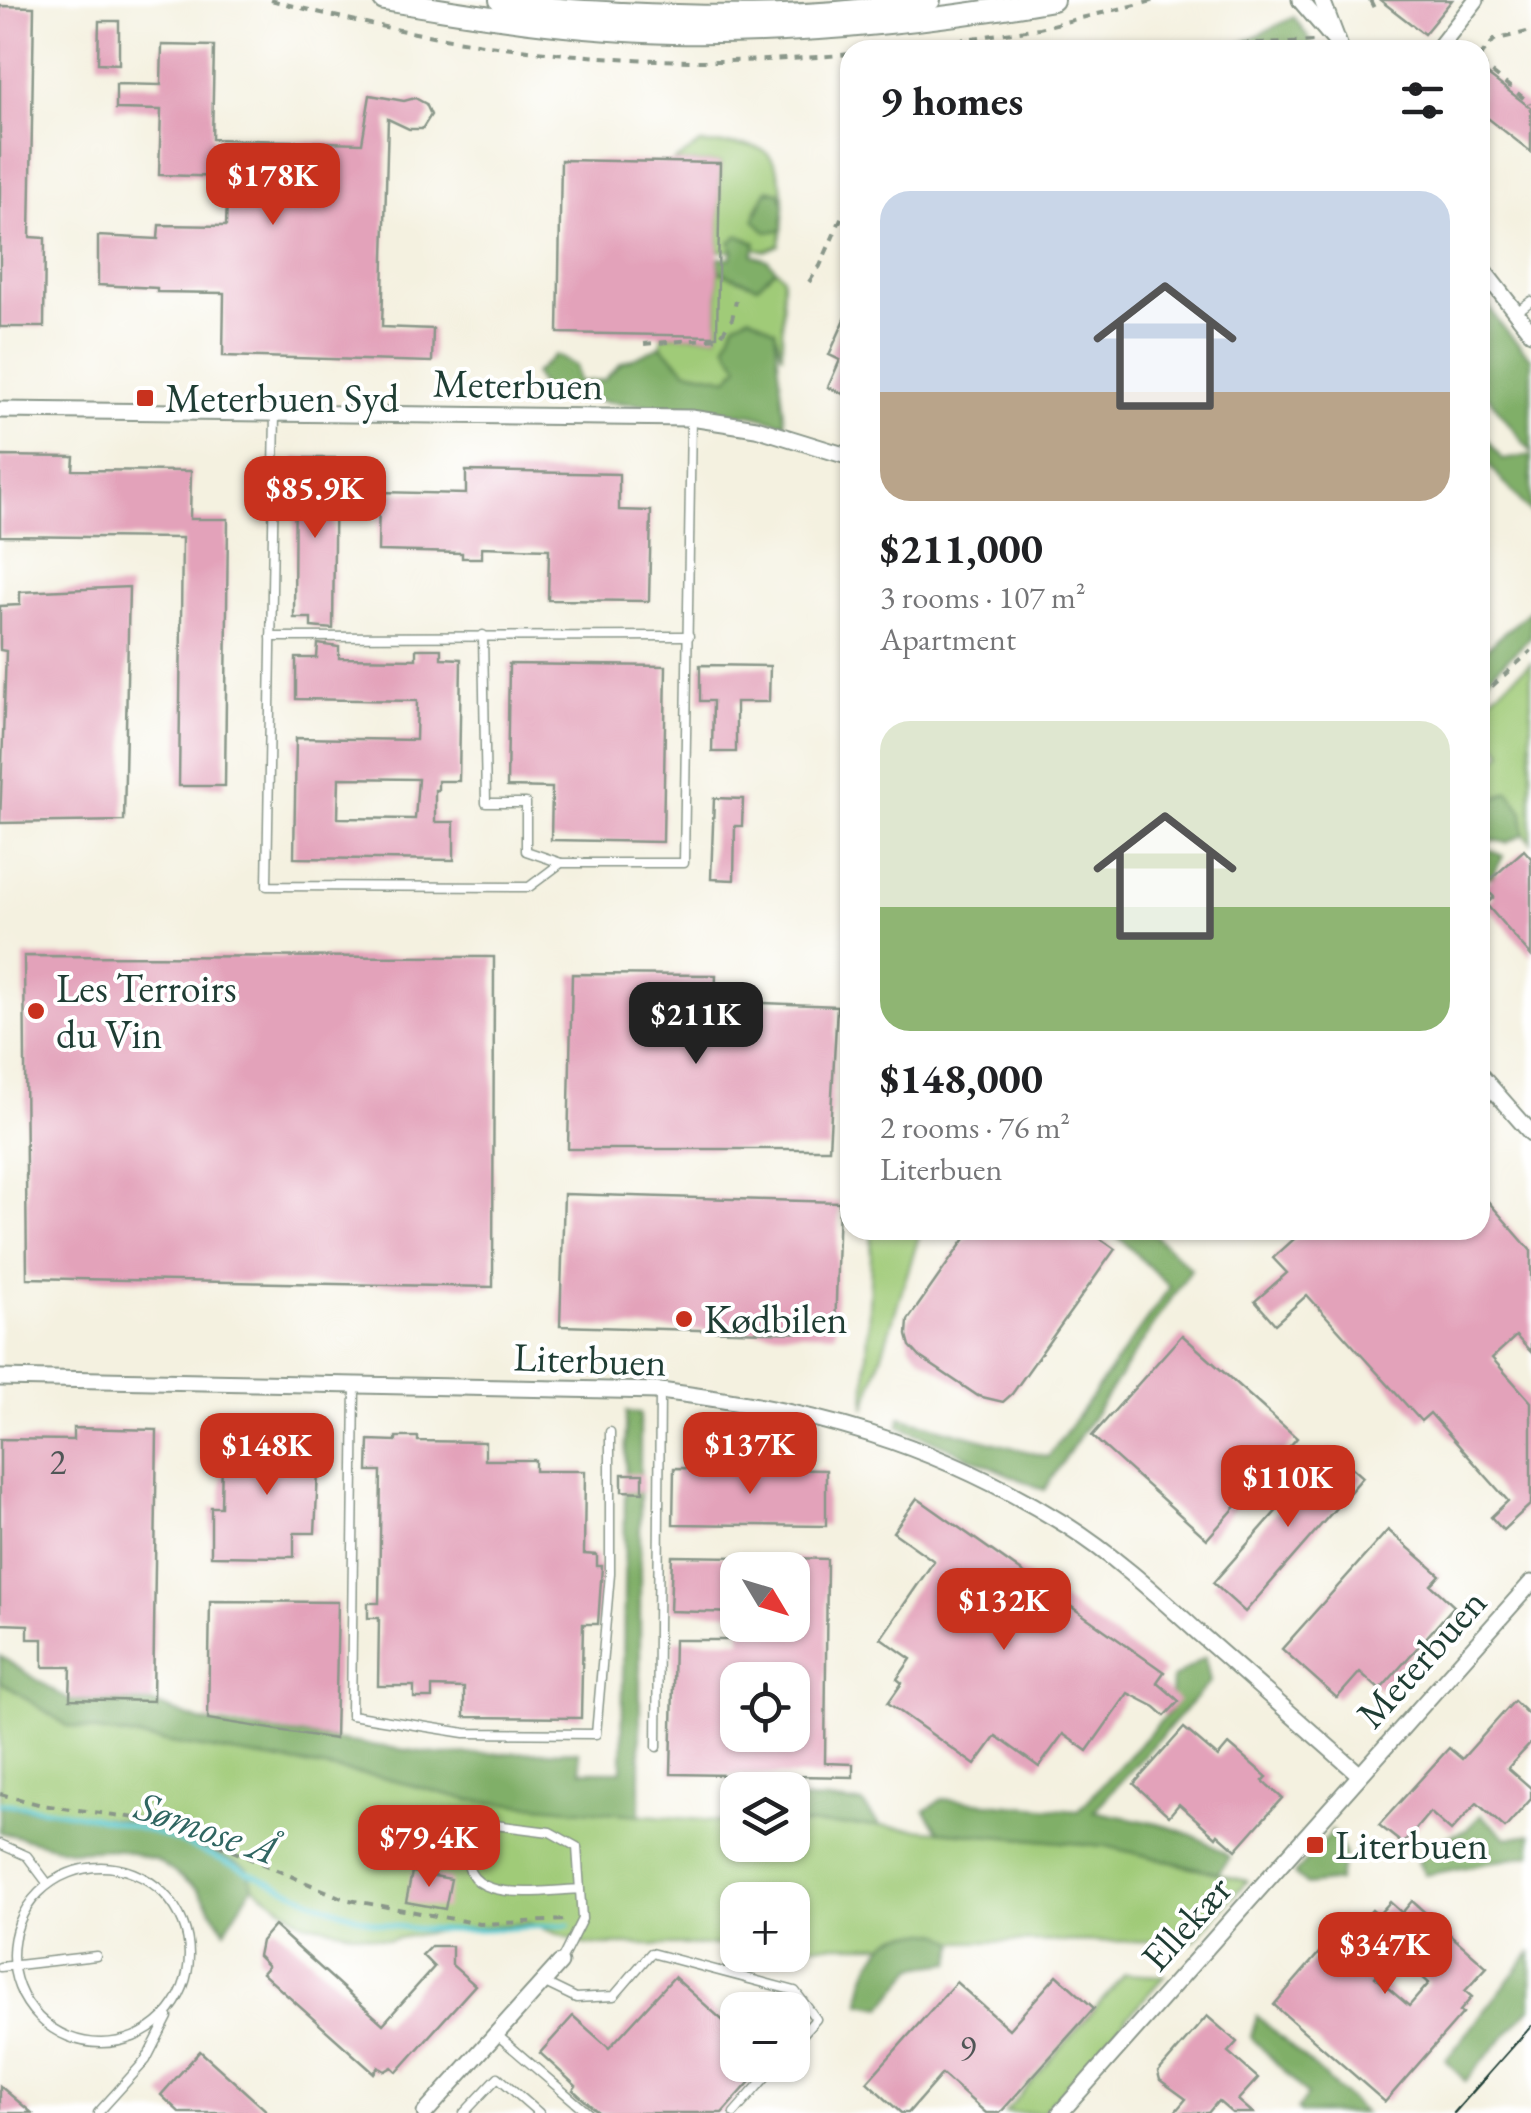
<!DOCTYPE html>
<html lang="en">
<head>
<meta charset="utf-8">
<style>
	body { margin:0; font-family:"EB Garamond",serif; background:#f6f6f6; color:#202124; height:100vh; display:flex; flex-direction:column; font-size:38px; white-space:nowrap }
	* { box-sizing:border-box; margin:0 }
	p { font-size:32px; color:#757577 }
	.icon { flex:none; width:55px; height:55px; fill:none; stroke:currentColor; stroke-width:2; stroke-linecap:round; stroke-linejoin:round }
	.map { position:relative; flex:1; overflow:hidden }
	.side { position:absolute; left:840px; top:40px; width:650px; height:1200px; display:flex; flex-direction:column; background:#fff; border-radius:30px; box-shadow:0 2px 8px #0004 }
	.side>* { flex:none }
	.needle { width:65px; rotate:128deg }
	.fabs { position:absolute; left:720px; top:1552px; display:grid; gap:20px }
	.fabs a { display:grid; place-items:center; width:90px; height:90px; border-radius:20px; background:#fff; box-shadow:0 2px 8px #0004; font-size:50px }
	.price { position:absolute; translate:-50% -85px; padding:0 22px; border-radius:20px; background:#c8321e; color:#fff; font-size:32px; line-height:65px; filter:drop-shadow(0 2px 5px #0008) }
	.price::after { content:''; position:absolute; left:50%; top:60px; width:30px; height:22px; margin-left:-15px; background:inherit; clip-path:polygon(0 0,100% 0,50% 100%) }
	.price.on { background:#222; color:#fff }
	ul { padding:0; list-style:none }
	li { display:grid; align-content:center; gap:20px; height:530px; padding:0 40px }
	li span { display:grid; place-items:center; height:310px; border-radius:30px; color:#555 }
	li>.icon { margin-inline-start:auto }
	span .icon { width:180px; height:180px; fill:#fffc; stroke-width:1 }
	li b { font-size:42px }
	h2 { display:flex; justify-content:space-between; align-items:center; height:120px; padding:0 40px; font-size:42px }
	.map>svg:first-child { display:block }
	.green { fill:#a0cb78; stroke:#608456; stroke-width:2.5 }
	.forest { fill:#80af68; stroke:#50764e; stroke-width:2.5 }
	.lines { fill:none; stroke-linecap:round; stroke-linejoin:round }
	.stream { stroke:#59c7cd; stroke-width:5 }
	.building { fill:#e3a2ba; fill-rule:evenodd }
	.service-casing { stroke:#8a978a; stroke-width:11 }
	.minor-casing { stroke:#8a978a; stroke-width:19 }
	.tertiary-casing { stroke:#8a978a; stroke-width:24 }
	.path { stroke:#8a978a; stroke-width:4; stroke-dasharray:8 8; stroke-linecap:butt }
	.service { stroke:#fff; stroke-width:8 }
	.minor { stroke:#fff; stroke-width:15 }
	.tertiary { stroke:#fff; stroke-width:20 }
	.tram { stroke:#1f3d34; stroke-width:2.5 }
	.poi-dot { fill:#c8321e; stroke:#fff; stroke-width:4 }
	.labels { text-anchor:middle; stroke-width:8; stroke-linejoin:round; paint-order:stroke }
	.number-label { font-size:35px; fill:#505656 }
	.street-label { font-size:40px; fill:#1f3d34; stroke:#fff }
	.poi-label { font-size:40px; fill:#1f3d34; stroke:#fff; text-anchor:start }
	.water-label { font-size:42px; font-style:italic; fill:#306662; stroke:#fff }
</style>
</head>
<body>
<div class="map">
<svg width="1531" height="2113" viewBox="0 0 1531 2113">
	<rect width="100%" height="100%" fill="#fff"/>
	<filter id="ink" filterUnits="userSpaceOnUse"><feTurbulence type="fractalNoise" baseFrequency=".01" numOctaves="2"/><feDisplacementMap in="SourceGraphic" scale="20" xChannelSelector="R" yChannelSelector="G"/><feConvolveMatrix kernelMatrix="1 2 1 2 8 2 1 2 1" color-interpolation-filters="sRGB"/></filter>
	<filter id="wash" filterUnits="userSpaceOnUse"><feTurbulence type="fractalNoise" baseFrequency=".0048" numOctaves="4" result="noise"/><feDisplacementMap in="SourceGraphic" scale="40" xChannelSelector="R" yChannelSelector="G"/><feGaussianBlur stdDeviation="2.25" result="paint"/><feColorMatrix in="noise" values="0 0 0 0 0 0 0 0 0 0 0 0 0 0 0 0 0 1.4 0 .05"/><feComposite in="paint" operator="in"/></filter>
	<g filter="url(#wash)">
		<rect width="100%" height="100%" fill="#f4f1e0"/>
		<g class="green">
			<path d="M700,144C760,145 777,138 784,205L779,192L768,189L755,211L782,228L779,245L765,251L754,248L755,243L733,251H718L720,163L673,162Z"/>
			<polygon points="776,269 783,277 782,355 775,330 728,378 686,370 661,346 662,335 717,336 718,271 757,286"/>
			<polygon points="1531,663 1531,842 1524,834 1523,812 1488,818 1480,814 1480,774 1504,752 1480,723 1480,706"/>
			<polygon points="872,1230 921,1230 865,1408"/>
			<polygon points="0,1681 68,1726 379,1777 469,1800 737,1823 738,1845 792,1845 793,1824 880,1826 1106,1846 1247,1881 1193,1941 956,1942 941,1933 902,1935 885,1945 793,1945 792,1900 738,1900 737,1945 586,1945 529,1923 443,1930 388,1940 303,1922 253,1886 248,1869 156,1824 0,1805"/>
			<polygon points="1125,1974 1164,1976 1042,2113 1005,2113"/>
		</g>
		<g class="forest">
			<polygon points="1294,17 1317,50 1228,50"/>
			<polygon points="767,191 779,192 784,205 782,230 767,232 754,220"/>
			<polygon points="739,235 756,243 753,255 768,260 776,269 757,286 718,271 718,257 731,258 733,251 730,242"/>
			<polygon points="1480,292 1500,324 1531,358 1531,452 1480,386"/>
			<polygon points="750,315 775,330 785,424 753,415 546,396 534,374 555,355 576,366 578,382 604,380 621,363 661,346 686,370 728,378 739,366 726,345 735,323"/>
			<polygon points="1480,430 1503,460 1531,455 1531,513 1480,455"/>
			<polygon points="1531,610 1531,637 1480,685 1480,654"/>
			<polygon points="1509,791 1523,812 1524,834 1506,843 1490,839 1487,849 1503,856 1492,877 1480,875 1480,860 1483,857 1480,849 1480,814 1488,817 1486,804"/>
			<polygon points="1111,1230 1149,1230 1191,1269 1044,1490 899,1426 900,1417 1048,1457 1170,1287"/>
			<polygon points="626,1412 640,1413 640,1815 469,1800 379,1777 68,1726 0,1681 0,1656 70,1701 152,1703 203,1722 443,1755 578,1751 581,1771 622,1771"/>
			<path d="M1205,1657L1210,1682L1094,1811C1145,1822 1186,1824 1229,1857L1218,1873L1106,1846L939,1831L925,1811L942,1799L1078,1811L1170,1711L1172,1679Z"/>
			<polygon points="792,1799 862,1803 880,1826 793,1824"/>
			<polygon points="0,1805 155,1824 248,1869 253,1886 225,1930 198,1889 156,1860 116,1849 72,1851 0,1832"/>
			<polygon points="1481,1815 1507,1838 1531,1834 1531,1855 1425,1875 1418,1862 1441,1839 1466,1830"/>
			<polygon points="1332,1831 1345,1855 1338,1881 1307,1885 1294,1874"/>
			<path d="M941,1933L956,1942L952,1962L915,1967L883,2007L861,2003C861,1979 875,1944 900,1935C912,1931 929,1934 941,1933Z"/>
			<polygon points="1531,1952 1531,2007 1465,2081 1446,2060"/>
			<polygon points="1257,2016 1364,2113 1300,2113 1297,2110 1307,2095 1251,2037"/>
		</g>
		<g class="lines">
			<path class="stream" d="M0,1803C54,1809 113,1818 165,1837C234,1862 300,1900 371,1921C427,1937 511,1927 569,1925"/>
		</g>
		<g id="blocks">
			<g class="building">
				<polygon points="1380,0 1452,0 1424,34"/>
				<polygon points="0,6 34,7 30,237 45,238 44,327 0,327"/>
				<polygon points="99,21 119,21 119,64 98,63"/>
				<polygon points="162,45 214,46 212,139 362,143 370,95 404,101 415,98 426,104 431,115 422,129 409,129 388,119 382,327 433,329 432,362 223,356 224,293 157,292 157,288 98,285 98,236 158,239 159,225 226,226 228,177 159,175 161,110 116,109 116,84 161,85"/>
				<polygon points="1480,69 1531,108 1531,152 1480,112"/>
				<polygon points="561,160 720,163 717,336 558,333"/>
				<polygon points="850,308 850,397 828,387 840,360 829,355"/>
				<polygon points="0,456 74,457 73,470 191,471 190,519 228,519 225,786 179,786 182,538 0,536"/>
				<polygon points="295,458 335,458 333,629 311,627 311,618 294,618"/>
				<polygon points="466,471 619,474 619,510 651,511 649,601 548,600 549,549 482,547 482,558 462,558 462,553 378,551 379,492 466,494"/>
				<polygon points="129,587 124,821 0,823 6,651 0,650 0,606 20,605 20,592"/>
				<path d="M318,644L339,647V658L416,659V649H441V658L461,659L459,781H438V790H435V822H454V860L294,858L296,738L416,740L417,701L296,699V658H317ZM339,778L418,779L415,819L338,818Z"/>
				<polygon points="509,664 666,666 663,842 551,840 552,788 507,787"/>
				<polygon points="700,665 770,666 769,702 736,702 736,752 712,752 713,701 700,701"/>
				<polygon points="714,798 743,799 742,826 735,826 734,880 711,879"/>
				<polygon points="1524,850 1531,858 1531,956 1486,904 1494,897 1483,886"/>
				<polygon points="24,956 494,957 493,1287 27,1278"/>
				<polygon points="572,974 716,975 715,1001 837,1006 829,1149 568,1149"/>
				<polygon points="1480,1192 1531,1251 1531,1352 1516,1336 1492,1358 1531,1402 1531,1504 1503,1530 1491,1517 1508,1501 1430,1413 1421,1421 1307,1295 1275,1324 1255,1301 1287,1273 1273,1258 1304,1230 1480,1230"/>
				<polygon points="564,1194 839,1202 835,1334 560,1326"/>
				<polygon points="971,1230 1088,1230 1115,1249 1012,1394 1003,1402 978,1396 920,1357 910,1346 907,1335 908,1320"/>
				<polygon points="1182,1335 1297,1438 1207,1539 1092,1436"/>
				<polygon points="73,1428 157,1430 153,1701 70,1699 71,1667 43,1667 43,1639 28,1639 28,1625 0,1624 0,1439 73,1440"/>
				<polygon points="294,1432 320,1432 315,1533 294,1533 294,1557 211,1556 211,1507 221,1507 222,1455 253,1456 253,1438 294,1438"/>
				<polygon points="396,1437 418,1437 418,1441 485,1442 485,1460 535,1460 535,1471 585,1471 584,1554 597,1555 597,1566 602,1566 598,1624 583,1624 581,1718 464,1717 464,1688 432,1687 432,1698 414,1698 414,1686 378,1686 379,1618 368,1618 368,1603 379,1603 381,1471 368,1471 369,1440 396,1441"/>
				<polygon points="1331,1449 1363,1477 1245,1612 1213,1583"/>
				<polygon points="674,1468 826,1470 826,1526 673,1524"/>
				<polygon points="622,1474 643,1474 643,1492 622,1491"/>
				<polygon points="917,1498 1164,1672 1157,1682 1179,1701 1165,1716 1155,1707 1128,1693 1087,1751 1063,1734 1039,1767 996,1736 975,1765 888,1703 902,1683 897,1679 911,1659 881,1638 934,1561 893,1532"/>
				<polygon points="1388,1530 1440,1575 1431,1585 1454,1606 1380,1690 1360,1672 1337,1698 1282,1649"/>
				<polygon points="672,1556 738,1557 738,1613 670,1611"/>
				<path d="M792,1558L827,1559L825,1763L853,1764V1777L671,1774L674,1640H741V1626L792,1627ZM738,1680H792V1735H738Z"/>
				<polygon points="210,1601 338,1602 335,1739 208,1719"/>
				<polygon points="1514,1701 1531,1717 1531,1743 1508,1768 1531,1788 1531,1799 1505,1828 1477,1803 1451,1831 1430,1812 1403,1844 1379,1825 1449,1748 1462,1759"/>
				<polygon points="1184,1728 1218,1757 1229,1744 1267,1777 1263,1781 1282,1798 1236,1850 1218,1834 1216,1837 1179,1804 1169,1816 1134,1784"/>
				<polygon points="412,1872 451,1879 445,1909 406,1902"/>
				<path d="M1412,1901L1487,1967L1465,1991L1472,1997L1460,2011L1463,2013L1385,2102L1274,2005L1331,1939L1357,1961L1377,1938L1360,1923L1372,1910L1378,1915L1390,1902L1402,1913ZM1396,1954L1429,1983L1409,2006L1375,1977Z"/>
				<polygon points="274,1926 383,2024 434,1967 422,1955 431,1946 452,1946 452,1965 475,1985 397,2072 392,2067 385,2071 378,2067 374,2073 262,1973 268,1966 258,1956 261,1941"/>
				<polygon points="1057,1975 1094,2008 1000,2113 986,2113 942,2074 908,2113 901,2113 867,2082 956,1982 1009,2029"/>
				<polygon points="674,1977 738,2034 738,2065 765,2065 722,2113 599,2113 573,2090 576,2086 540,2053 573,2016 609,2048"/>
				<polygon points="1207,2016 1237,2042 1228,2052 1258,2078 1238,2100 1253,2113 1232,2113 1218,2101 1208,2113 1174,2113 1186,2099 1160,2080 1158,2072"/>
				<polygon points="200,2051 269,2113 180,2113 161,2095"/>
				<polygon points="0,2086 32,2113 0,2113"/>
			</g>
		</g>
	</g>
	<g filter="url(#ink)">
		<use href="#blocks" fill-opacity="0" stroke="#8a978a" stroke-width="2.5"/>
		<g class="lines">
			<g class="service-casing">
				<g id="service">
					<polyline points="1514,314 1531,301"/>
					<polyline points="275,413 267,886 529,887 561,863 684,863 691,418"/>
					<polyline points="483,635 486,803 526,803 526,851 561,863"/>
					<polyline points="271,637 689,636"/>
					<polyline points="355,1385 351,1715 465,1733 596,1734 610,1574 610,1432"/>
					<polyline points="657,1747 660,1391"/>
					<polyline points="0,1844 27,1856 48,1884"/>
					<circle cx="101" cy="1955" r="88"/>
					<path d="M560,1963L582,1919L577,1847L550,1832L495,1825L471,1839C449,1907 537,1891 580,1889"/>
					<polyline points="0,1967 96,1956"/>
					<polyline points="543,1982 576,1998 614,1996 651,1953 795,1991 816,2019 792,2046"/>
					<polyline points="496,2034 588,2113"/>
					<polyline points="98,2113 146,2060 168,2017"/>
					<polyline points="464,2113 498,2077 539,2113"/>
					<polyline points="734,2113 776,2065"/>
				</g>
			</g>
			<g class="minor-casing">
				<g id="minor">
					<polyline points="1300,0 1335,41"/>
					<polyline points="1322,0 1341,50"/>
					<polyline points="1437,50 1476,0"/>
					<polyline points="1480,266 1531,332"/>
					<polyline points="0,410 691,418 756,428 850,457"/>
					<polyline points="1480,1075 1531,1133"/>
					<path d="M0,1378L660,1391C814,1410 933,1442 1066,1525C1115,1556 1158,1596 1201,1635C1254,1682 1307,1729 1360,1775"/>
					<polyline points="425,2113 560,1963"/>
					<polyline points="1060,2113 1531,1583"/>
				</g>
			</g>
			<g class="tertiary-casing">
				<g id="tertiary">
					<path d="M384,0C479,16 576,31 673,33C800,35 928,22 1053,0"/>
					<path d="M500,0C539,9 582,11 622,13C724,18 830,18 930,0"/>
				</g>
			</g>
			<g class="path">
				<path d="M271,0C454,50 660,74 850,54"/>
				<polyline points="1370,0 1375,10"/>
				<polyline points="893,50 1039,28 1157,0"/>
				<polyline points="1195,50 1199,45 1316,41"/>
				<polyline points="1480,57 1494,40 1531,31"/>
				<polyline points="1480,63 1531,104"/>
				<polyline points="809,282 820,266 850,198"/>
				<polyline points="644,344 719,338 732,319 736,301"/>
				<polyline points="1480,697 1531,651"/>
				<polyline points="0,1794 42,1805 165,1822 344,1899 480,1924 569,1920"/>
			</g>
			<use href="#service" class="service"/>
			<use href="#minor" class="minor"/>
			<use href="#tertiary" class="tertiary"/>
			<polyline class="tram" points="1454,2113 1531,2026"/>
		</g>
	</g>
	<g class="poi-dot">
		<rect x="135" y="388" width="20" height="20" rx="5"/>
		<circle cx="36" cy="1011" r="10"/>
		<circle cx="684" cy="1319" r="10"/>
		<rect x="1305" y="1835" width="20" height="20" rx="5"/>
	</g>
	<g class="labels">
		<g class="number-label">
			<text x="58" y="1474">2</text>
			<text x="968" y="2060">9</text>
		</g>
		<g class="street-label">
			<text transform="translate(518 384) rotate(1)" y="14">Meterbuen</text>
			<text transform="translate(590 1359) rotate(2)" y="14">Literbuen</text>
			<text transform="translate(1421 1658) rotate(-48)" y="14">Meterbuen</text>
			<text transform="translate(1186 1923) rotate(-48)" y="14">Ellekær</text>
		</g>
		<g class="poi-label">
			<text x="165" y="412">Meterbuen Syd</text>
			<text x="56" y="1002">Les Terroirs<tspan x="56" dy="46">du Vin</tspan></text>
			<text x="704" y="1333">Kødbilen</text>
			<text x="1335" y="1859">Literbuen</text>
		</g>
		<g class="water-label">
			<text transform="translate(207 1827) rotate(19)" y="15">Sømose Å</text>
		</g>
	</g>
</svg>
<div class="fabs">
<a><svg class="needle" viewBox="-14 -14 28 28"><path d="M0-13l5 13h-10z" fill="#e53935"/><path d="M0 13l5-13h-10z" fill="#757577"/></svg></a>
<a><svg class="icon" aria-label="locate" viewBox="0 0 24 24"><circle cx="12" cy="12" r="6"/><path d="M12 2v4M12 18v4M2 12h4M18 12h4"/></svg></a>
<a><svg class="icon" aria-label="layers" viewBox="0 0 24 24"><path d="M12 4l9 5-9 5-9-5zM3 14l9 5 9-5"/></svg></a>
<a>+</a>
<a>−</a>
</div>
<b class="price" style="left:273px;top:228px">$178K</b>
<b class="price" style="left:315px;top:541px">$85.9K</b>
<b class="price on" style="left:696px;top:1067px">$211K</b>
<b class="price" style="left:750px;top:1497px">$137K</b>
<b class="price" style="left:267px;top:1498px">$148K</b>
<b class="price" style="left:1288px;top:1530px">$110K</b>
<b class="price" style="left:1004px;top:1653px">$132K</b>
<b class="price" style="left:429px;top:1890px">$79.4K</b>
<b class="price" style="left:1385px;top:1997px">$347K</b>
<section class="side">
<h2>9 homes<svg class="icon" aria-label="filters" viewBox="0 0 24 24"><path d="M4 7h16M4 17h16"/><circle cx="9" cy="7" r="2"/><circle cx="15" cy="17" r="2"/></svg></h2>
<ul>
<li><span style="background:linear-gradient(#c9d6e8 65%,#b9a48a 0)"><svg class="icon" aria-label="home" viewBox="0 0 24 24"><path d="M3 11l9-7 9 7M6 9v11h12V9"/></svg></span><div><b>$211,000</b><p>3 rooms · 107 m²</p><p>Apartment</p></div></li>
<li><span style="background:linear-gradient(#dfe7d0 60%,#8fb573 0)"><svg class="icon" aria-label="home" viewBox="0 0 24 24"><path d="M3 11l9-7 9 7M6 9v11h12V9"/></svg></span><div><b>$148,000</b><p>2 rooms · 76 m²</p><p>Literbuen</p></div></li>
</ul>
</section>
</div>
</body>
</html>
